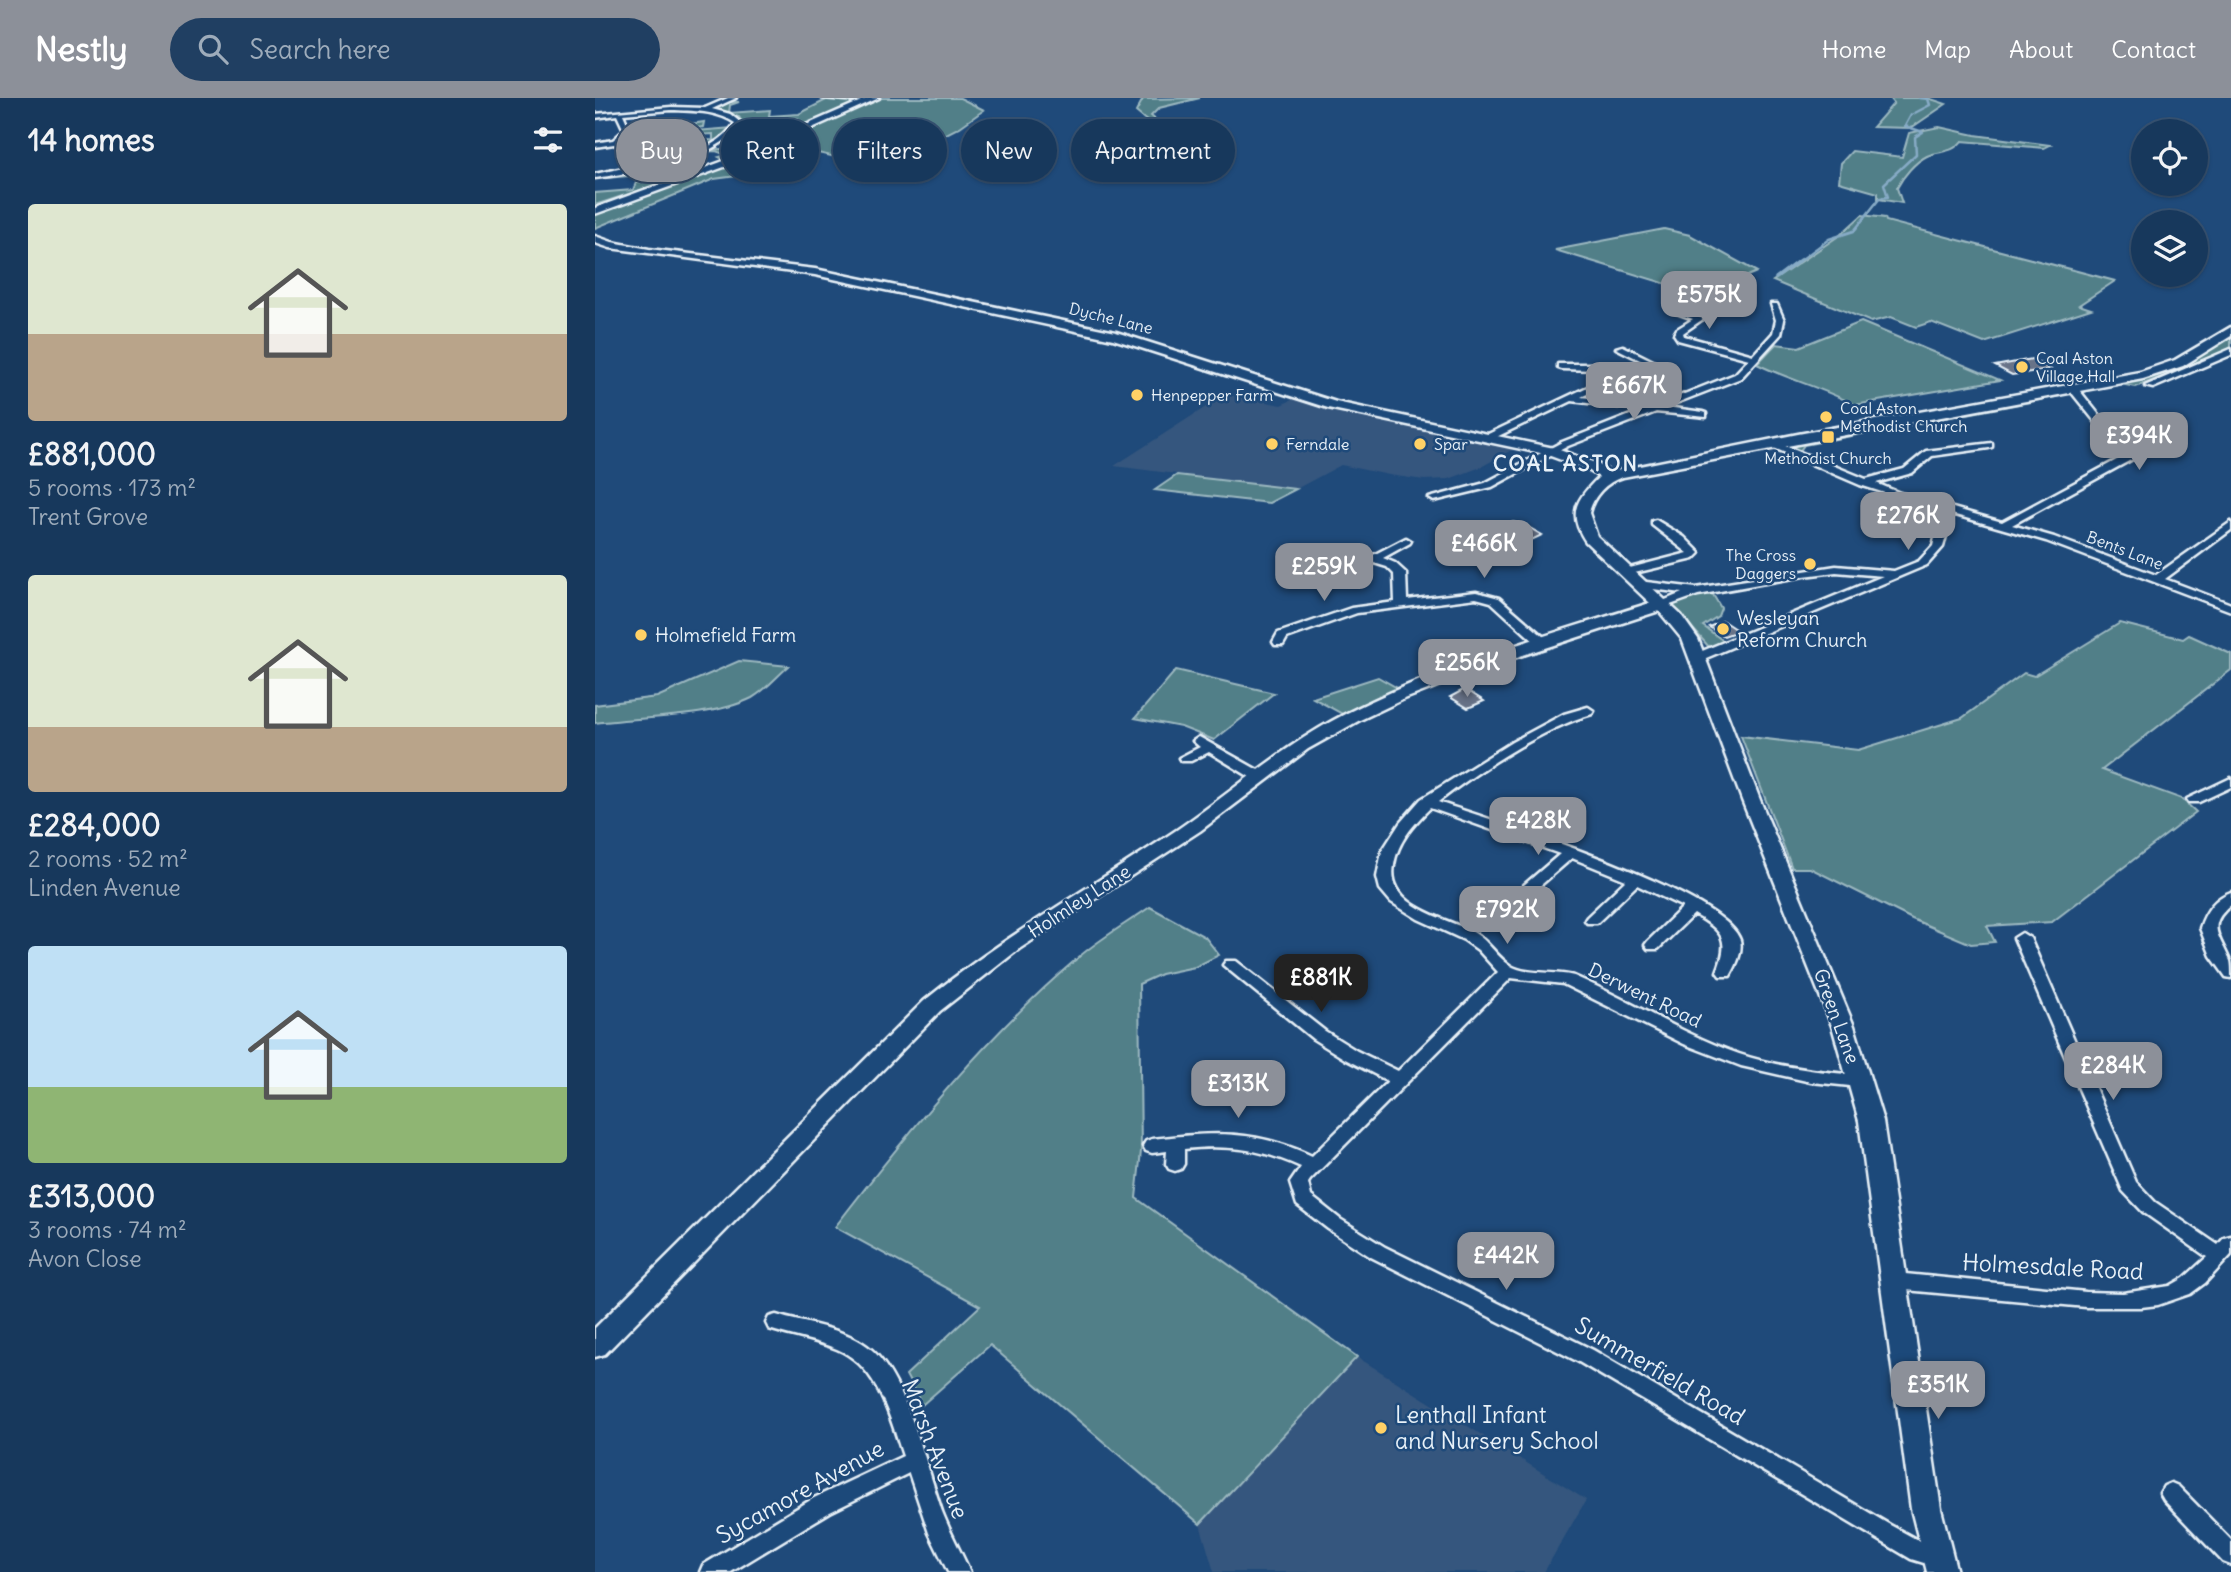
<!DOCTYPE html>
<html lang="en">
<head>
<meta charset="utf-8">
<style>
	body { margin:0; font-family:Delius,sans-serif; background:#203f62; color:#f1f3f6; height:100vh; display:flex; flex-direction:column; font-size:26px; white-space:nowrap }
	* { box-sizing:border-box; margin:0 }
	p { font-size:23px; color:#9eacbb }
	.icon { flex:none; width:38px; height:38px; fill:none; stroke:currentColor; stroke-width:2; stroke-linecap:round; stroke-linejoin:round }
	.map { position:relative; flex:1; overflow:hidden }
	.details { display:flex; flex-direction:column; background:#17385c; width:595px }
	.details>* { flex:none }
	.banner { position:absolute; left:21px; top:21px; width:665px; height:63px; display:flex; gap:14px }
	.buttons { position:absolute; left:1536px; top:21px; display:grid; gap:14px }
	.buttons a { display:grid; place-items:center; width:77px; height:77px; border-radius:50%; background:#17385c; box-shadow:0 2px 5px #0004,0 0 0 2px #365272; font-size:35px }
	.price { position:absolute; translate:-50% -60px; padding:0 16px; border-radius:14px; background:#8c9099; color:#fff; font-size:23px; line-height:46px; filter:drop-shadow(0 2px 4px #0008) }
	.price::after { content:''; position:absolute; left:50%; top:42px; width:21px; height:16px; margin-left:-10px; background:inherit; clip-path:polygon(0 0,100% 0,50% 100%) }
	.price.on { background:#222; color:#fff }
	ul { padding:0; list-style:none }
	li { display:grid; align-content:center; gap:14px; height:371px; padding:0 28px }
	li span { display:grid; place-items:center; height:217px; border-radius:7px; color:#555 }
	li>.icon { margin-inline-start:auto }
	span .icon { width:126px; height:126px; fill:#fffc; stroke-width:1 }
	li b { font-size:30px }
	h2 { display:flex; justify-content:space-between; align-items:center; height:84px; padding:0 28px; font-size:30px }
	.chip { padding:0 24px; border-radius:32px; background:#17385c; box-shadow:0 2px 5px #0004,0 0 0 2px #365272; font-size:24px; line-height:63px }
	.chip.on { background:#8c9099; color:#fff }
	header { display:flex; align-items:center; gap:42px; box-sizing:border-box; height:98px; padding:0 35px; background:#8c9099; color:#fff }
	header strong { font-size:33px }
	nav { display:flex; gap:38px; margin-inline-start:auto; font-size:24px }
	.search { width:490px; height:63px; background:#203f62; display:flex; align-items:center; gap:18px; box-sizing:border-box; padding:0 24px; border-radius:38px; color:#9eacbb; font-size:26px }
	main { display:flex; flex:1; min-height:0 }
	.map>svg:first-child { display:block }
	.built { fill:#35567e }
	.green { fill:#517f88; stroke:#9cb8c0; stroke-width:2 }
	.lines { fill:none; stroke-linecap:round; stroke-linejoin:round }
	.stream-far1 { stroke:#87abc6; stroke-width:2.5 }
	.stream { stroke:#87abc6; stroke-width:3.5 }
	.building { fill:#687388; stroke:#e8f1f8; stroke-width:2 }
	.minor-casing { stroke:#e8f1f8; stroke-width:5 }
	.secondary-casing { stroke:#e8f1f8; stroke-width:5 }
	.minor { fill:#1f4a7a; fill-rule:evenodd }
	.secondary { fill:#1f4a7a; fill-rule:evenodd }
	.poi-dot { fill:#ffd166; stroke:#1f4a7a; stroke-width:2.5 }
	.labels { text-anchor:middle; stroke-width:5; stroke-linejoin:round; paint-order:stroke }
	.far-street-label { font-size:16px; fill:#e8f1f8; stroke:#1f4a7a }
	.far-poi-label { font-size:16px; fill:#e8f1f8; stroke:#1f4a7a; text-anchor:start }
	.poi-label { font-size:19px; fill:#e8f1f8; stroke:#1f4a7a; text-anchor:start }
	.street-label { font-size:19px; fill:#e8f1f8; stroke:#1f4a7a }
	.far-district-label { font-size:21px; font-weight:bold; letter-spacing:2px; fill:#e8f1f8; stroke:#1f4a7a }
	.near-street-label { font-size:23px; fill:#e8f1f8; stroke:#1f4a7a }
	.near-poi-label { font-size:23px; fill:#e8f1f8; stroke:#1f4a7a; text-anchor:start }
</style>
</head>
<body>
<header>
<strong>Nestly</strong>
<div class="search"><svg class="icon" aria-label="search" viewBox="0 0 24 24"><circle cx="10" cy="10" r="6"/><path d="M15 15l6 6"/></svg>Search here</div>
<nav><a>Home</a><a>Map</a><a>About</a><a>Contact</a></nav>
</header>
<main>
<section class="details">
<h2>14 homes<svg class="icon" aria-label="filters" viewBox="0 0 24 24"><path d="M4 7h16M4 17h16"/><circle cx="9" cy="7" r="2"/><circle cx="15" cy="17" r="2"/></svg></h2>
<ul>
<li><span style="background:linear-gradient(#dfe7d0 60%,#b9a48a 0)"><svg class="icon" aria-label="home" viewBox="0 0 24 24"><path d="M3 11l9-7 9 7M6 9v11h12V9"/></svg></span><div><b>£881,000</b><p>5 rooms · 173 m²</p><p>Trent Grove</p></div></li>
<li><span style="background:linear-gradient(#dfe7d0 70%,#b9a48a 0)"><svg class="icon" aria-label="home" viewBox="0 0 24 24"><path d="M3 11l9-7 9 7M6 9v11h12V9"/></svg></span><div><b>£284,000</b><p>2 rooms · 52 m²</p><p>Linden Avenue</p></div></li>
<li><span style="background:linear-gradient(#bfe0f5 65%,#8fb573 0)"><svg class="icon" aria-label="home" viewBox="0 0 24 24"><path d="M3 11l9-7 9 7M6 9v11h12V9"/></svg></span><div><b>£313,000</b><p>3 rooms · 74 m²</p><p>Avon Close</p></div></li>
</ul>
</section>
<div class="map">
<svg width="1636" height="1474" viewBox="0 0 1636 1474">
	<rect width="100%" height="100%" fill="#1f4a7a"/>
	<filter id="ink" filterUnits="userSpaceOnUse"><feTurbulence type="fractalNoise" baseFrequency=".0143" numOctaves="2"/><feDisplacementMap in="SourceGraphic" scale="14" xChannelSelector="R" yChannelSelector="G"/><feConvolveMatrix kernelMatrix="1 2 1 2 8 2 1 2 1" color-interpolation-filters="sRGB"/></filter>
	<g filter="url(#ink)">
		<g class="built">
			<polygon points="631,296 686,307 701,300 922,349 886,369 854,381 829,382 794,377 746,367 701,391 519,368"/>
			<polygon points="762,1259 991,1402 949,1474 619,1474 605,1426"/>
		</g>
		<g class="green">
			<polygon points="285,0 365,0 389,12 365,29 287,69 181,46"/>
			<polygon points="605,0 564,10 556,18 571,30 566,35 541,14 548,1"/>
			<polygon points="1295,0 1333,0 1351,6 1316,30 1278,29 1299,5"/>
			<path d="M244,1L264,5L131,63L124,59L132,57L121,53L107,54C120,49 132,52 146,51C157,49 200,30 203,20L174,22L175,27L146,30L147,24L144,19L120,12L134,4H144L135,7L134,15L175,12L174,18L204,16L231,2Z"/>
			<polygon points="75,21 76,29 109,24 108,29 101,30 101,33 138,30 120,45 102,52 83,57 55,53 90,51 90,48 82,48 84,43 118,42 118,36 85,38 85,32 38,36 36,42 44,42 41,51 25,46 35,30 33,26"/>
			<path d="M1344,29L1380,37L1455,47L1449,50L1367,43C1357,56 1345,52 1332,58C1320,64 1308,78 1302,90L1307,105L1283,101V95L1244,84L1246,65L1257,53L1307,59L1314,35Z"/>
			<polygon points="103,54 103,61 77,63 77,70 122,67 0,107 0,95 38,92 41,85 77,82 81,74 11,80 10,78"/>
			<polygon points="155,57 220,68 119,81 0,130 0,116 2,114"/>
			<polygon points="1267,117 1290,120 1291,123 1520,183 1484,207 1496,211 1389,245 1336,224 1321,229 1296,219 1276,224 1178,183 1245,137"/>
			<polygon points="1069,131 1095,137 1162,174 1108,197 960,152"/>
			<path d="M1266,224L1405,282L1260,307C1229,290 1194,282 1162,266L1181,246L1204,249Z"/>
			<polygon points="1636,239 1636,251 1541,289 1525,286 1583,271"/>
			<polygon points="1462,297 1466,298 1209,347 1204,354 1189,347"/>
			<polygon points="582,377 701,391 674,405 560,392"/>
			<polygon points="1117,495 1126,510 1123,518 1108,528 1130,544 1114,549 1077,507 1099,497"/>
			<polygon points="1525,525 1588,541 1594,537 1636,556 1636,572 1507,672 1587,701 1601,714 1457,824 1392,828 1400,844 1376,846 1317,821 1215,770 1197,770 1146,638 1263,652 1367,620 1429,575 1439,578"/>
			<path d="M144,563L194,568C182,578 170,593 157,600C117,620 45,619 0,625V607L62,599Z"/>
			<polygon points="581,572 679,595 619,642 586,629 540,620"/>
			<polygon points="783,579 804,591 749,617 718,600"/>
			<path d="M555,809L610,839L624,857L600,869L566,876L544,886L546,1053L541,1100L762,1259L605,1426L395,1247L327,1307L311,1277L385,1208L240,1129C314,1033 392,937 485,858C506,840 532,825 555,809Z"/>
		</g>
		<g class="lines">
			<polyline class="stream-far1" points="1203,164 1234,141 1259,133 1285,100 1293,99 1289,86 1321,56 1320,39 1328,34 1310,28 1316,17 1335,7 1333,1 1324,0"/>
			<polyline class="stream" points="1181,180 1205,162"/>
		</g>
		<g class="building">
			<polygon points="1437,261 1455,271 1417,277 1400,268"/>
			<polygon points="918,424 931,428 947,437 926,447 898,432"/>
			<polygon points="1128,523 1143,533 1129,538 1114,529"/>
			<polygon points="870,591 889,603 873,610 855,599"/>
		</g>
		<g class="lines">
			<g class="minor-casing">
				<g id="minor">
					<path d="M133,0H141L117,11L135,16L146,25C124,63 41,74 0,80V76L75,60L28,51L19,46L0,49V45L18,42L29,32L22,17L0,20V16L76,9L110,10ZM76,12C98,13 121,12 140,25C130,42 103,56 84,58C73,59 36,51 25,45L24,42L35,32L28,16Z"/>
					<polygon points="227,0 277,2 274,4"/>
					<polygon points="1176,206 1182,206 1189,222 1186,236 1146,280 1071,309 1108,314 1111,315 1111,319 1061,314 973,348 897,389 839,403 834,400 890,385 967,344 1048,312 977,303 895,342 889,342 889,338 1018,277 1002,272 966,271 963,270 963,266 1003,266 1025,273 1047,263 1021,250 1028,248 1058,263 986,299 1059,308 1140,276 1154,261 1083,242 1079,236 1082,231 1098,221 1081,215 1081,211 1087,211 1108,221 1088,235 1089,238 1158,257 1178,235 1181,222"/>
					<polygon points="1636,251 1636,257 1558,290 1550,288"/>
					<polygon points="1478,287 1481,288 1512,327 1549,342 1555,348 1554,352 1417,427 1459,439 1561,477 1636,424 1636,432 1570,481 1636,506 1636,513 1451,443 1357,416 1348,449 1332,467 1104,563 1098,559 1100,556 1288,478 1241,474 1209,478 1103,497 1067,510 1061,507 1063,505 1087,495 1043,489 1037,486 1043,483 1101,490 1241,468 1299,473 1324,463 1338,448 1347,413 1265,387 1172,347 1172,343 1178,343 1271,381 1309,371 1331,353 1397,345 1397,349 1394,350 1337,358 1317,375 1281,385 1305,395 1407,424 1544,350 1543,346 1506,331 1473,290"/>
					<polygon points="1061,422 1089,439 1105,455 1099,461 1031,477 1027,476 1027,472 1093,455 1057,427 1057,423"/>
					<path d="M811,440L816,443L815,445L788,460L800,465L811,475L812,502L881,494L904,500L950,540V546H942L896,504L881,500L762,515L692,540L688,547H680L678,544L683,535L756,510L800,504L799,476L792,469L779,465C768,471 752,476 741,469L747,466L763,465Z"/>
					<path d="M993,609L999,613L997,616C948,630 884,672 843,704C896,722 1129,793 1145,842C1148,853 1141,868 1135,878H1125L1122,874C1135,841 1129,834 1099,816L1063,851H1053L1050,847L1053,843L1088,809L1042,787L1002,825H992L990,822L992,819L1031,782L977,760L939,793H929L927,790L929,787L965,756L835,710C818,727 803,743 799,767C791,808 848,819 876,833C894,842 900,858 916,868C931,877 960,873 979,878C1035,902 1086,936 1144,956C1183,969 1224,974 1265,977L1271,979L1273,983L1271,987L1265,989L1216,984L1146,968L1089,946L968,886L916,880L715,1082L713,1085L716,1098L745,1121L790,1149L998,1252L1295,1427L1328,1445L1350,1452L1353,1459L1350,1466L1342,1469L1316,1461L984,1264L776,1159L733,1131L702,1107L695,1085L706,1069C667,1051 632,1046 589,1051V1066L586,1071L580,1073L574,1071L571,1066L572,1053L557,1055L551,1053L548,1048L551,1043L557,1041C620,1034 658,1031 717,1058L793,983L750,961L718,941L628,867L631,863H641L730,933L762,953L803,973L903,874L883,852L869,842L823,821L796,804L785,791L782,779L787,753L805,725L826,701L917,644L969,616Z"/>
					<polygon points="604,639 670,676 672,679 665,683 660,682 614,654 596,663 586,663 584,660 605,649 598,643"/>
					<polygon points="1636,680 1636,689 1604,704 1594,704 1592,701"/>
					<path d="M1636,794V807C1610,828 1625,838 1635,863C1636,867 1636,875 1636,880L1631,879L1616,858L1605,830C1610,814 1619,800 1636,794Z"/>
					<polygon points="1427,835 1435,840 1541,1084 1560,1104 1623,1147 1629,1140 1636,1138 1636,1157 1610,1185 1595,1196 1563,1207 1546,1209 1491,1209 1300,1191 1293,1188 1291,1183 1293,1178 1300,1175 1491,1194 1528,1195 1575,1188 1589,1180 1612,1159 1548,1114 1528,1093 1419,840"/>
					<path d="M181,1217C210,1226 246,1229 272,1248C310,1275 332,1371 348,1416C356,1436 366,1454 375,1474H353L334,1435L314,1375L235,1414L136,1474H105L108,1467L219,1400L308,1358C295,1319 283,1268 242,1251C220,1242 196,1238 174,1231L171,1225L174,1219Z"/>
					<polygon points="1576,1385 1583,1388 1636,1442 1636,1467 1628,1464 1569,1402 1565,1395 1569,1388"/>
				</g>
			</g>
			<g class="secondary-casing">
				<g id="secondary">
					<polygon points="273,0 284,0 132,68 0,116 0,110 126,64"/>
					<path d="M0,138L17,144L54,151L220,171L521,234L741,304L959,350L1003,366L1015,374L1203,336L1545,274L1580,262L1636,229V238L1588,268L1548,281L1028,379C1011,384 998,398 994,415L1002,438L1086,517L1103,541L1165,702L1259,928L1288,1023L1346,1411L1362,1474H1332L1316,1411L1264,1023L1237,928L1147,702L1087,541L1064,513L894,568L807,602L765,622L713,651L605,733L424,851L345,913L10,1256L0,1259V1230L329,903C409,838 498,788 583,731C640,692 690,646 752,615C849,566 953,537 1055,505L991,444C972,416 981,401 1004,379L993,372L950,356L733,310L518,241L220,177L15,150L0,145Z"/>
				</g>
			</g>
			<use href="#minor" class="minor"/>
			<use href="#secondary" class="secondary"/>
		</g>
	</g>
	<g class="poi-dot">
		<circle cx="1427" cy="269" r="7"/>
		<circle cx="542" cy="297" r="7"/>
		<circle cx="1231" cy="319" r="7"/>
		<rect x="1226" y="332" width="14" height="14" rx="3.5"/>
		<circle cx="677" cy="346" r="7"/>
		<circle cx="825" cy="346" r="7"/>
		<circle cx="1215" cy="466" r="7"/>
		<circle cx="1128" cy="531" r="7"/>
		<circle cx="46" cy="537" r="7"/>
		<circle cx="786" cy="1330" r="7"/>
	</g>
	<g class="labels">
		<g class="far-street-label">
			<text transform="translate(516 220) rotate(14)" y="6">Dyche Lane</text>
			<text transform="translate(1530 452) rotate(21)" y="6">Bents Lane</text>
		</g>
		<g class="far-poi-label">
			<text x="1441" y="266">Coal Aston<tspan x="1441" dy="18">Village Hall</tspan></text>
			<text x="556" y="303">Henpepper Farm</text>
			<text x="1245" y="316">Coal Aston<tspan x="1245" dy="18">Methodist Church</tspan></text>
			<text x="691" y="352">Ferndale</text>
			<text x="839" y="352">Spar</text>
			<text x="1233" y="366" text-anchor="middle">Methodist Church</text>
			<text x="1201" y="463" text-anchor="end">The Cross<tspan x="1201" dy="18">Daggers</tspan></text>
		</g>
		<g class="poi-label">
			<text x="1142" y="527">Wesleyan<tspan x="1142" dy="22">Reform Church</tspan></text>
			<text x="60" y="544">Holmefield Farm</text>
		</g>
		<g class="street-label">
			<text transform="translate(484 803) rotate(-33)" y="7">Holmley Lane</text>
			<text transform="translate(1050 897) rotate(26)" y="7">Derwent Road</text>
			<text transform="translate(1242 918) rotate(70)" y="7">Green Lane</text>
		</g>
		<g class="far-district-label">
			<text x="971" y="373">COAL ASTON</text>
		</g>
		<g class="near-street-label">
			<text transform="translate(1458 1169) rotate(3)" y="8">Holmesdale Road</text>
			<text transform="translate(1065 1273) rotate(30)" y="8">Summerfield Road</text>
			<text transform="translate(340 1351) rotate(69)" y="8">Marsh Avenue</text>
			<text transform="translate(205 1394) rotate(-29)" y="8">Sycamore Avenue</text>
		</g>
		<g class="near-poi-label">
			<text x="800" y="1325">Lenthall Infant<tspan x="800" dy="26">and Nursery School</tspan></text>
		</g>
	</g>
</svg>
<div class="buttons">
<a><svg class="icon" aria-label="locate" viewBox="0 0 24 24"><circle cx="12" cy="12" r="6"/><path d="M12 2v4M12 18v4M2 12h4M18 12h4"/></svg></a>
<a><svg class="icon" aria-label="layers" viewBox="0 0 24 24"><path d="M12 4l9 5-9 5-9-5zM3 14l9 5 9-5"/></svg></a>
</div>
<b class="price" style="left:1114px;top:233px">£575K</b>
<b class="price" style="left:1039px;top:324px">£667K</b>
<b class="price" style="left:1544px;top:374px">£394K</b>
<b class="price" style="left:1313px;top:454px">£276K</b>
<b class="price" style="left:889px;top:482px">£466K</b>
<b class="price" style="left:729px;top:505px">£259K</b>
<b class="price" style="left:872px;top:601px">£256K</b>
<b class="price" style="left:943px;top:759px">£428K</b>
<b class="price" style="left:912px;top:848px">£792K</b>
<b class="price on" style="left:726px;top:916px">£881K</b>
<b class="price" style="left:1518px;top:1004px">£284K</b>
<b class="price" style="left:643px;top:1022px">£313K</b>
<b class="price" style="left:911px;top:1194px">£442K</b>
<b class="price" style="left:1343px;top:1323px">£351K</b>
<div class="banner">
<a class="chip on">Buy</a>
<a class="chip">Rent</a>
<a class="chip">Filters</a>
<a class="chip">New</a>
<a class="chip">Apartment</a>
</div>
</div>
</main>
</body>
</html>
